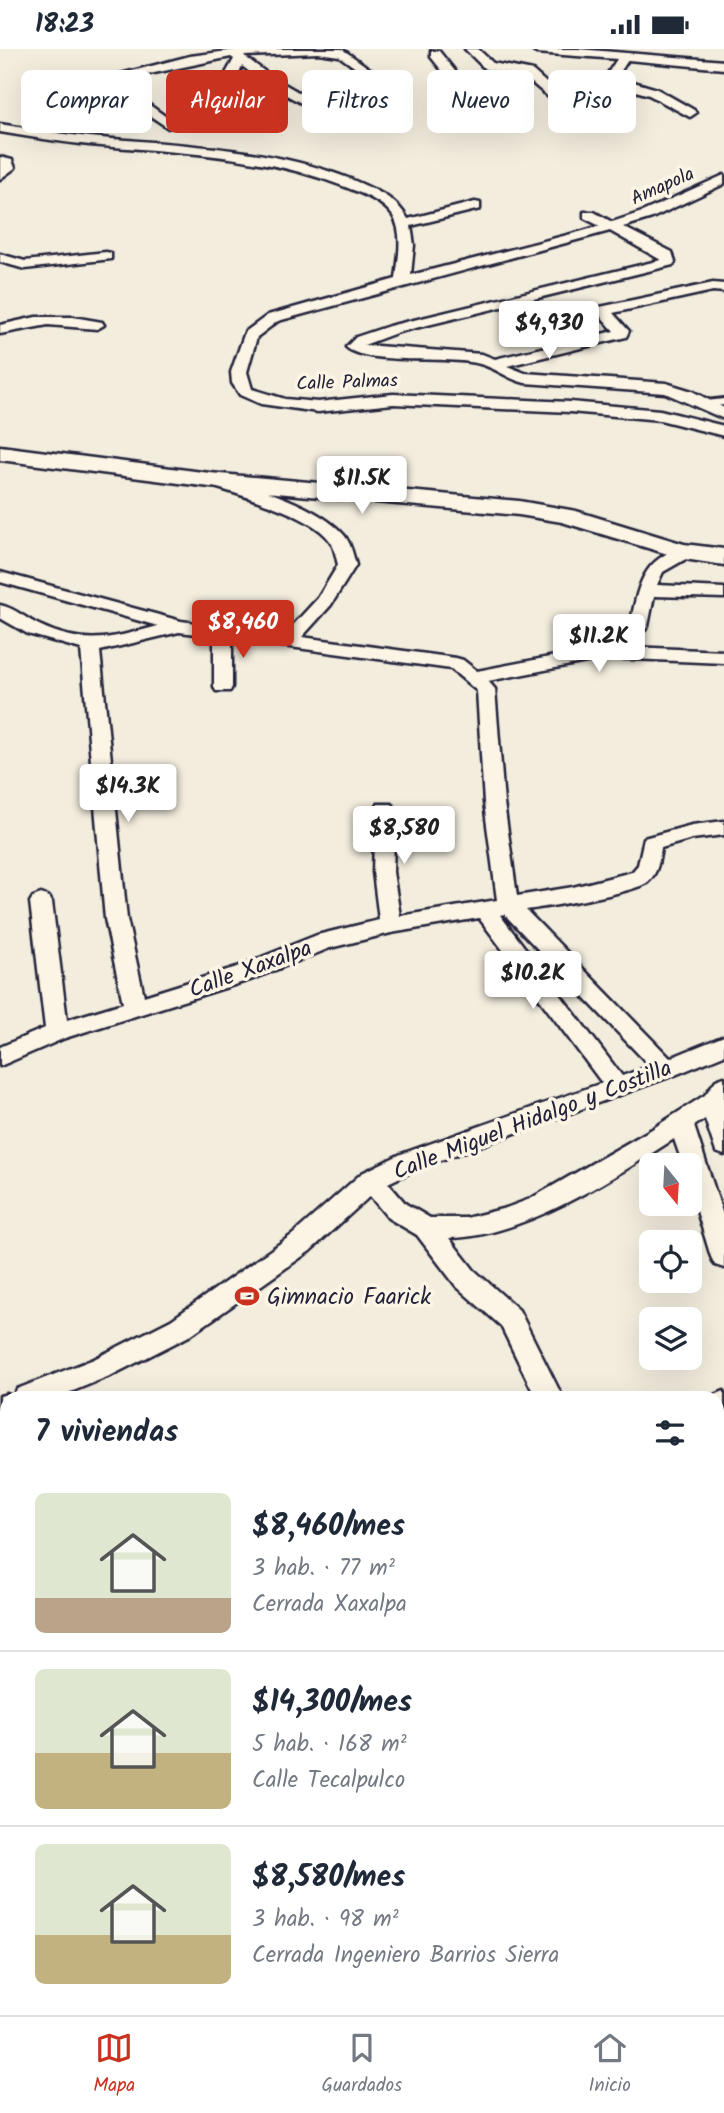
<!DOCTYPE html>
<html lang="es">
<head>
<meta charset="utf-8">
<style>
	body { margin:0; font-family:Kalam,sans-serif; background:#f6f6f7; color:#1f2937; height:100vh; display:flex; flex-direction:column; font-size:26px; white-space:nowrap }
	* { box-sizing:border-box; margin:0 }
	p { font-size:23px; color:#747a83 }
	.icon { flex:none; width:38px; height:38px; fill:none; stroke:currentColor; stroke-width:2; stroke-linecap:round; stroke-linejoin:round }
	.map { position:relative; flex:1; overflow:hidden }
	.sheet { position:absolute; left:0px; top:1342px; width:724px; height:625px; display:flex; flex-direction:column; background:#fff; border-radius:21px 21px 0 0; box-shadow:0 7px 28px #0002 }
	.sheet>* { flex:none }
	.banner { position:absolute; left:21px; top:21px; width:682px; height:63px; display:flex; gap:14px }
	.needle { width:46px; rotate:162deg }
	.tools { position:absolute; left:639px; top:1104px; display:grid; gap:14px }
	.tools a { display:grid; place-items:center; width:63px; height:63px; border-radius:10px; background:#fff; box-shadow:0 7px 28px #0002; font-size:35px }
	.price { position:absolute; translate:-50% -60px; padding:0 16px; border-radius:7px; background:#fff; color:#222; font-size:23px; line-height:46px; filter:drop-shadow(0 2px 4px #0008) }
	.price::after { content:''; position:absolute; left:50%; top:42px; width:21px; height:16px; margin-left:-10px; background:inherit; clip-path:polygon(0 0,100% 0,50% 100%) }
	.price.current { background:#c8321e; color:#fff }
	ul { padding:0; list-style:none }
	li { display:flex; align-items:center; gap:21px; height:175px; padding:0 35px }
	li+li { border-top:2px solid #e0e1e3 }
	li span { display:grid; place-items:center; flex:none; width:196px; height:140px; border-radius:10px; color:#555 }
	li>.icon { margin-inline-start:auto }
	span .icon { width:84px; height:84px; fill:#fffc; stroke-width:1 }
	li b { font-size:30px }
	h2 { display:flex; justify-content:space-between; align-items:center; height:84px; padding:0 35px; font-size:30px }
	.chip { padding:0 24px; border-radius:10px; background:#fff; box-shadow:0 7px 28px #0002; font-size:24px; line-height:63px }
	.chip.current { background:#c8321e; color:#fff }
	.status { display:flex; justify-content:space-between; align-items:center; height:49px; padding:0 35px; background:#fff; direction:ltr }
	.status svg { height:19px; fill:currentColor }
	.tabs { display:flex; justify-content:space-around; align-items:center; height:98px; border-top:2px solid #e0e1e3; background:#fff; font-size:19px; color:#747a83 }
	.tabs a { display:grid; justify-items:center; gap:4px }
	.tabs .current { color:#c8321e }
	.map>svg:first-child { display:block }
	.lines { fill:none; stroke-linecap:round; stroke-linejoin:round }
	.lane-casing { stroke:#22223b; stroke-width:6 }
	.street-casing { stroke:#22223b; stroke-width:5 }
	.secondary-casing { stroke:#22223b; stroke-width:5 }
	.lane { fill:#fcf5e5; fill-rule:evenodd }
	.street { fill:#fcf5e5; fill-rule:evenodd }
	.secondary { fill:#fcf5e5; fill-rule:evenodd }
	.labels { text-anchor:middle; stroke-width:7; stroke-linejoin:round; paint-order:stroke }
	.far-street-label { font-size:19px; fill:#22223b; stroke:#fcf5e5 }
	.street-label { font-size:23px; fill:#22223b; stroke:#fcf5e5 }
	.poi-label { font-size:23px; fill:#22223b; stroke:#fcf5e5; text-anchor:start }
</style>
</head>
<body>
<div class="status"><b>18:23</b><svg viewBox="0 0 49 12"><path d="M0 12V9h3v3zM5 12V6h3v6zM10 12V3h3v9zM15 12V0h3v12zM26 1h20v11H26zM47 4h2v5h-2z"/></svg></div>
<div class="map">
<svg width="724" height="1966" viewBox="0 0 724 1966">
	<rect width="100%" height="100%" fill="#f3edde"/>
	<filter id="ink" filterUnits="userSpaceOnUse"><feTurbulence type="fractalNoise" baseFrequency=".0143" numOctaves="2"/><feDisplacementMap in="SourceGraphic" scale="14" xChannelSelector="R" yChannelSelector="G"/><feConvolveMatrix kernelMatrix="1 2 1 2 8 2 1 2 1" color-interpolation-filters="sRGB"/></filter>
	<g filter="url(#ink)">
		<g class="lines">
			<g class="lane-casing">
				<polygon id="lane" points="724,350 724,356 706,358 702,355 706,352"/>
			</g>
			<g class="street-casing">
				<g id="street">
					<polygon points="243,0 342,0 387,32 380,62 374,66 368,62 375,33 339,7 318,4 244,7 272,28 307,48 309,51 303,55 264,34 242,17 227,50 219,50 220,35 234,10 231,8 116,32 172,72 174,75 168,79 104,35 69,44 63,40 190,7"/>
					<polygon points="465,0 478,0 493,14 533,22 561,47 559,50 551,50 525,28 485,20"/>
					<polygon points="530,0 578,0 724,12 724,20 628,11 617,28 657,40 694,61 696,64 690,68 649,46 606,33 604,30 617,10 536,4"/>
					<polygon points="431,2 439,2 494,71 494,77 486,77 431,8"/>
					<path d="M0,75C30,80 60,85 90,88C177,96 265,97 348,129C371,139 395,147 408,170L475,153L480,154V160L411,177L414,196L411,226L583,182L600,177L584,169V163H594L612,173L642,163L724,126V135L652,169L623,178L672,203L675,213L673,216L399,283L364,296L482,305L495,310L614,282L597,263L600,258L713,234L724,235V243L713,242L613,264L629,282L626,288L507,317L525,324L666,334L692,342L724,359V370L665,344L525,334C508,330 496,319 480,315C450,306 366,317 346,298L356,288L389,277L661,211L610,182L278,272L257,288L247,323L252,340L285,350L318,353L393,345L570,353L660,361L724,377V387L660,371L570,363L393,355L318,363L261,355L240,346L232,334L231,323L245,283L268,266L396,230C398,210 404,185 393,167C384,153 363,145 348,139C263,105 180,104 90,96C60,93 30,88 0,83Z"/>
					<polygon points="0,108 12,111 15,119 0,130"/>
					<polygon points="106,203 111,204 111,210 25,220 0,213 0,205 25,212"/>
					<polygon points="36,268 73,268 102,273 104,276 97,280 48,276 0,285 0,276"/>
					<path d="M211,426C250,436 317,455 344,486C351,494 353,506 356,516L331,556L302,588L456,609L463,611L477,622L607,597L724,602V614L607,609L488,632L495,640L504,754L517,847L573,838L632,823L638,816L644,789L692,776L724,772V786L692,790L661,799C659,811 658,824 648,833C634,844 547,858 526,861L670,1009L724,987V1006L675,1026L419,1119L388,1134L406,1155L430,1169H466L506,1159L530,1150L652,1080L705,1046L716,1031L724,1028V1106L716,1103L705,1070L694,1077L724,1169V1219L715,1216L711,1208L690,1139V1116H683L674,1090C614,1129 521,1189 449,1189L474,1221L519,1261L563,1349H536L501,1277L456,1237L417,1186L388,1169L370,1147L310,1202L189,1287L112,1326L56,1349H7V1370L0,1372V1347L7,1345L13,1347L17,1340L94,1310L171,1271L292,1186L362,1124L401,1105L602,1034L479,869L391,884L330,899L253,930L65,989L0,1017V998L45,979L30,853L33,848L41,845L49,848L52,853L67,971L123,954L105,870L81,600L28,585L0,569V556C15,559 26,570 39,576C85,598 113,589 158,577L0,533V523L181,572L284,586L318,549L338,516C336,509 335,501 332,495C317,466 236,445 205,435L203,431ZM179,583L214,587V638L216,642H230L232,638V590L451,620L477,642L484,754L497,851L400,867L393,823L395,760L392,755H378L375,760L373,823L379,871L317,886L237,918L144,947L127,870L100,602ZM504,865L650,1017L622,1027L500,866Z"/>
					<path d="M685,498L694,503L691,507L663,523L657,536L724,539V549L654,547L648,577L645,581H633L630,577C638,539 641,509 685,498Z"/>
					<polygon points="724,1342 724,1366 718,1368 718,1349 708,1349"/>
					<polygon points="0,1459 7,1461 7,1490 0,1488"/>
					<polygon points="724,1557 724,1585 718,1587 718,1559"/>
					<rect x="718" y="1690" width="6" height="30"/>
					<polygon points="316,1960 350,1960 351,1966 317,1966"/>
					<polygon points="598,1960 632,1960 633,1966 599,1966"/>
				</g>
			</g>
			<g class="secondary-casing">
				<polygon id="secondary" points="0,397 210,424 519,452 576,462 684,495 724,500 724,516 684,510 562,473 519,466 210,438 0,411"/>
			</g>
			<use href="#lane" class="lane"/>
			<use href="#street" class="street"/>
			<use href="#secondary" class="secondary"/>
		</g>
	</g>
	<defs>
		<g id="stadium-bare" transform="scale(1.89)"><path d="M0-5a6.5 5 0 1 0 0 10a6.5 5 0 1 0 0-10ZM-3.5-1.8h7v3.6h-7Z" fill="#c8321e" stroke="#fcf5e5" stroke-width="2.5" paint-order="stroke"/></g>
	</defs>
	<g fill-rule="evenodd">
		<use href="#stadium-bare" x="247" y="1247"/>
	</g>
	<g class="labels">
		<g class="far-street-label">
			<text transform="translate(662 136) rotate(-24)" y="7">Amapola</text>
			<text transform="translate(347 332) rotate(-2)" y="7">Calle Palmas</text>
		</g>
		<g class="street-label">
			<text transform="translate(250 919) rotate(-20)" y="8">Calle Xaxalpa</text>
			<text transform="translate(532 1070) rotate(-21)" y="8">Calle Miguel Hidalgo y Costilla</text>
		</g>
		<g class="poi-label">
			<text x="267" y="1255">Gimnacio Faarick</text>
		</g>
	</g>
</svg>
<div class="tools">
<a><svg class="needle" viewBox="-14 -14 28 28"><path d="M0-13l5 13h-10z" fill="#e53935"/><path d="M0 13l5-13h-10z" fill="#747a83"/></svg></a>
<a><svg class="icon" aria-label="locate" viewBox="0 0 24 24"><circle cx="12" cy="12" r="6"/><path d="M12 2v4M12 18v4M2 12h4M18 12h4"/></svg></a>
<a><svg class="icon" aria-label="layers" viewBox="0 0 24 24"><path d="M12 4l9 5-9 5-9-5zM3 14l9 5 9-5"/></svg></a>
</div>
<b class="price" style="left:549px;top:312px">$4,930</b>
<b class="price" style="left:362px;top:467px">$11.5K</b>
<b class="price current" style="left:243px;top:611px">$8,460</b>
<b class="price" style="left:599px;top:625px">$11.2K</b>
<b class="price" style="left:128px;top:775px">$14.3K</b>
<b class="price" style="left:404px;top:817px">$8,580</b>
<b class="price" style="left:533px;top:962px">$10.2K</b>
<div class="banner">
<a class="chip">Comprar</a>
<a class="chip current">Alquilar</a>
<a class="chip">Filtros</a>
<a class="chip">Nuevo</a>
<a class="chip">Piso</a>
</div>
<section class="sheet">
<h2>7 viviendas<svg class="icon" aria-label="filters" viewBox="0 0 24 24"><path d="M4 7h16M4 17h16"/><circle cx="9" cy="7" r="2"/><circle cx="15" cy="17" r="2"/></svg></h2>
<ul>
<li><span style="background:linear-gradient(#dfe7d0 75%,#b9a48a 0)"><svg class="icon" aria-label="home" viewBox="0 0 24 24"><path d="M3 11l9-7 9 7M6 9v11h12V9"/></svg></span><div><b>$8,460/mes</b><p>3 hab. · 77 m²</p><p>Cerrada Xaxalpa</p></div></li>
<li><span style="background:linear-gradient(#dfe7d0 60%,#c2b280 0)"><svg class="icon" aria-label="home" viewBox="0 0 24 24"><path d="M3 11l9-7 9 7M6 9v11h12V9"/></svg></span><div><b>$14,300/mes</b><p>5 hab. · 168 m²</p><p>Calle Tecalpulco</p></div></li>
<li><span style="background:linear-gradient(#dfe7d0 65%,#c2b280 0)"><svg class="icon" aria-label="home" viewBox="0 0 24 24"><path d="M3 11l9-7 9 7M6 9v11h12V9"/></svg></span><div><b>$8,580/mes</b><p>3 hab. · 98 m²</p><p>Cerrada Ingeniero Barrios Sierra</p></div></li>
</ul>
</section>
</div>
<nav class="tabs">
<a class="current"><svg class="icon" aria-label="map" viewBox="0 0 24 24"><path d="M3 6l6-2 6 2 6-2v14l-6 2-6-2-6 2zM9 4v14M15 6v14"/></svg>Mapa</a>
<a><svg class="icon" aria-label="saved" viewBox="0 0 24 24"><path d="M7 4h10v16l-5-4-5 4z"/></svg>Guardados</a>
<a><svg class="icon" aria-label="home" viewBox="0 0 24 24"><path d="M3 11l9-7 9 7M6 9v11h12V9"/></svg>Inicio</a>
</nav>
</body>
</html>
